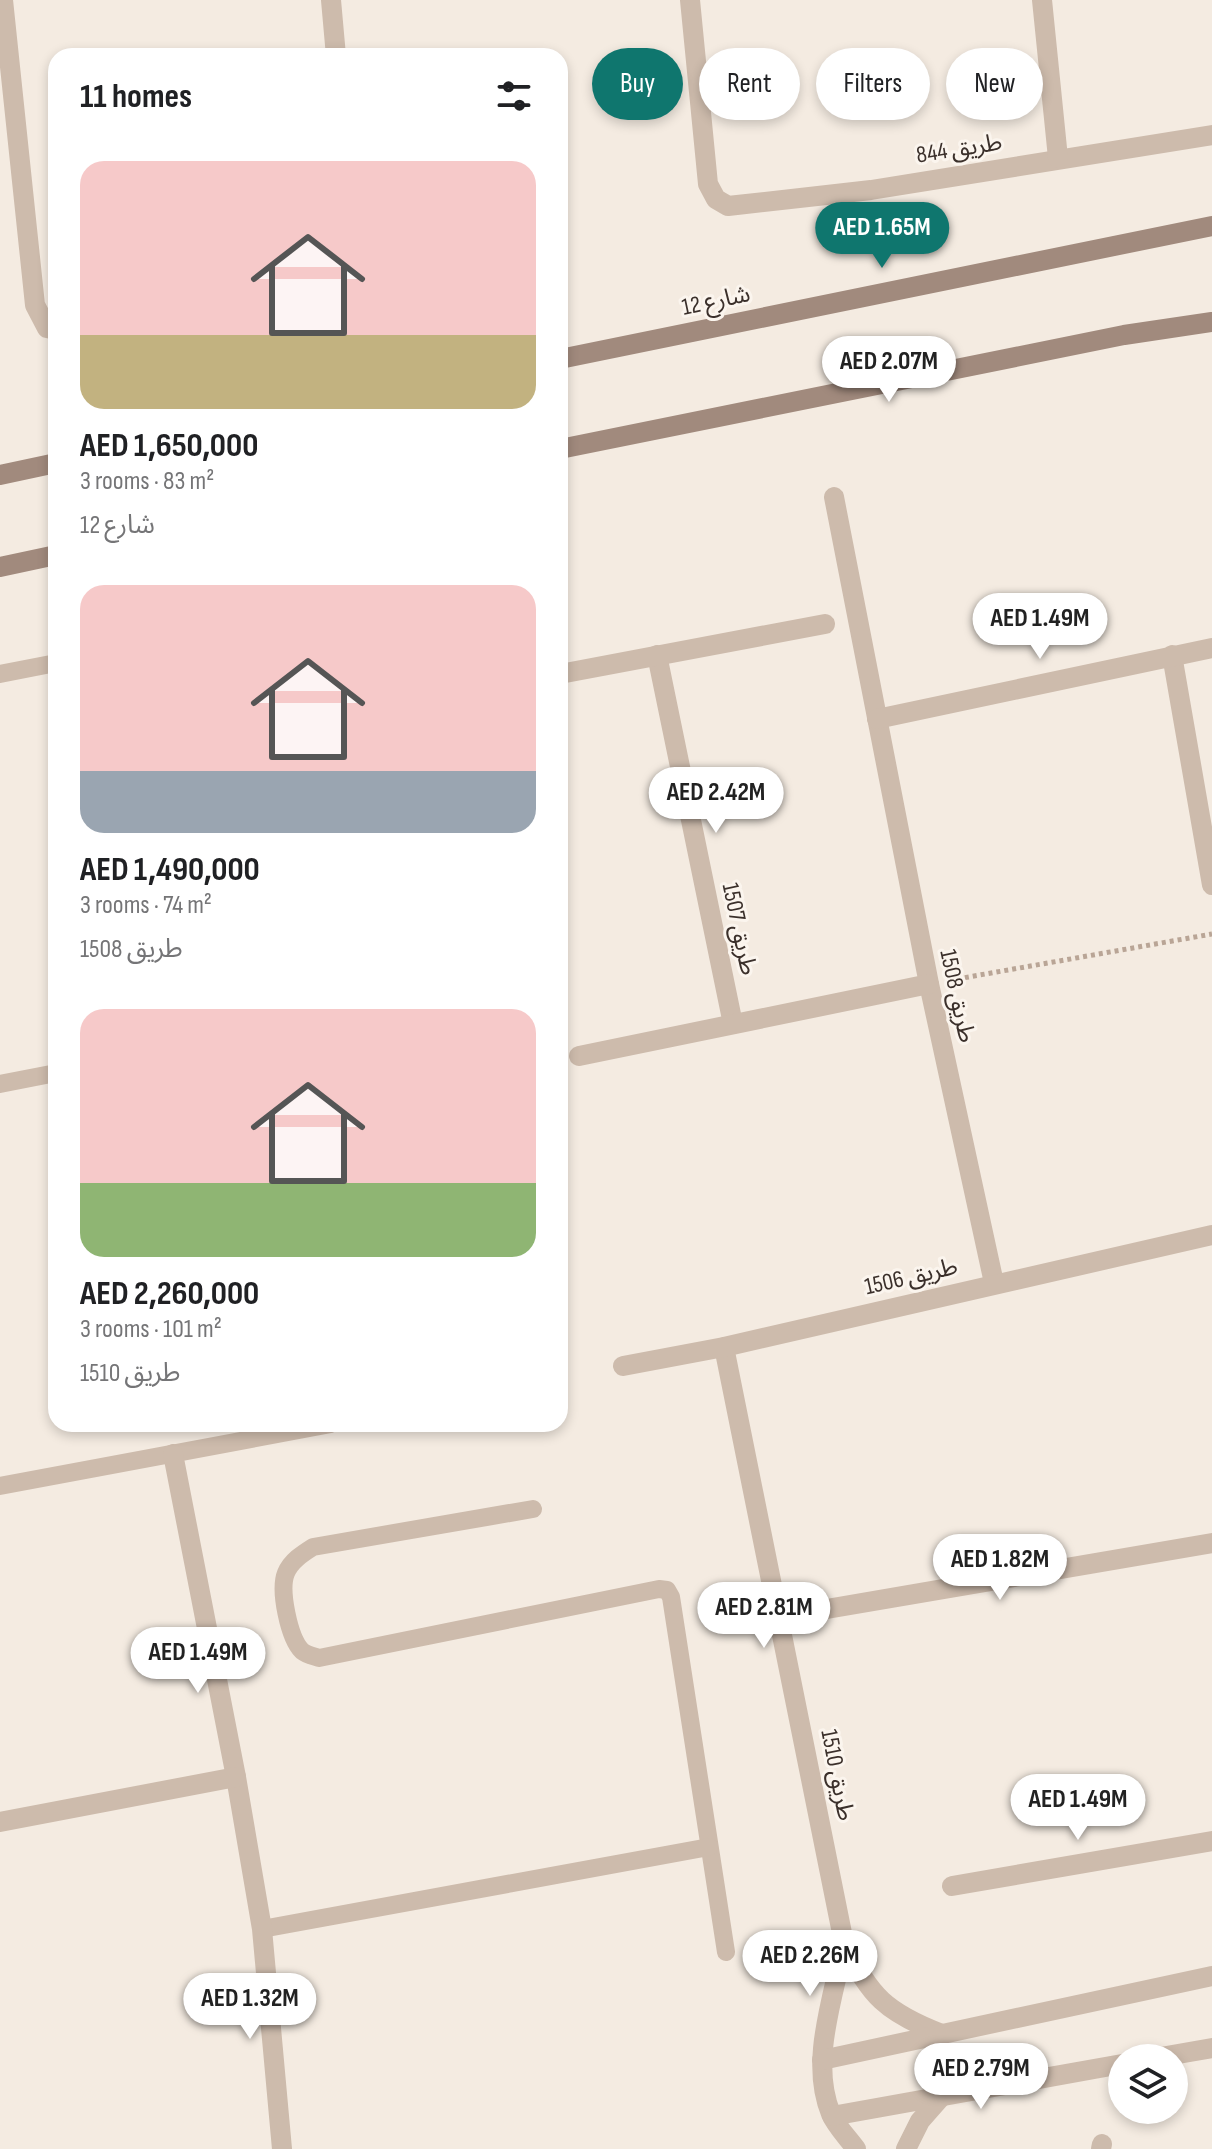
<!DOCTYPE html>
<html lang="en">
<head>
<meta charset="utf-8">
<style>
	body { margin:0; font-family:"Sofia Sans Condensed","Noto Sans Arabic",sans-serif; background:#f6f6f6; color:#202124; height:100vh; display:flex; flex-direction:column; font-size:30px; white-space:nowrap }
	* { box-sizing:border-box; margin:0 }
	p { font-size:26px; color:#757577 }
	.icon { flex:none; width:44px; height:44px; fill:none; stroke:currentColor; stroke-width:2; stroke-linecap:round; stroke-linejoin:round }
	.map { position:relative; flex:1; overflow:hidden }
	.drawer { position:absolute; left:48px; top:48px; width:520px; height:1384px; display:flex; flex-direction:column; background:#fff; border-radius:24px; box-shadow:0 4px 12px #0003 }
	.drawer>* { flex:none }
	.banner { position:absolute; left:592px; top:48px; width:500px; height:72px; display:flex; gap:16px }
	.buttons { position:absolute; left:1108px; top:2044px; display:grid; gap:16px }
	.buttons a { display:grid; place-items:center; width:80px; height:80px; border-radius:50%; background:#fff; box-shadow:0 4px 12px #0003; font-size:40px }
	.price { position:absolute; translate:-50% -68px; padding:0 18px; border-radius:28px; background:#fff; color:#222; font-size:26px; line-height:52px; filter:drop-shadow(0 2px 4px #0008) }
	.price::after { content:''; position:absolute; left:50%; top:48px; width:24px; height:18px; margin-left:-12px; background:inherit; clip-path:polygon(0 0,100% 0,50% 100%) }
	.price.current { background:#0f766e; color:#fff }
	ul { padding:0; list-style:none }
	li { display:grid; align-content:center; gap:16px; height:424px; padding:0 32px }
	li span { display:grid; place-items:center; height:248px; border-radius:24px; color:#555 }
	li>.icon { margin-inline-start:auto }
	span .icon { width:144px; height:144px; fill:#fffc; stroke-width:1 }
	li b { font-size:34px }
	h2 { display:flex; justify-content:space-between; align-items:center; height:96px; padding:0 32px; font-size:34px }
	.tag { padding:0 28px; border-radius:36px; background:#fff; box-shadow:0 4px 12px #0003; font-size:28px; line-height:72px }
	.tag.current { background:#0f766e; color:#fff }
	.map>svg:first-child { display:block }
	.lines { fill:none; stroke-linecap:round; stroke-linejoin:round }
	.path { stroke:#b9a596; stroke-width:5; stroke-dasharray:4 4; stroke-linecap:butt }
	.lane { stroke:#cdbbac; stroke-width:18 }
	.street { stroke:#cdbbac; stroke-width:20 }
	.secondary { stroke:#a18a7d; stroke-width:20 }
	.labels { text-anchor:middle; stroke-width:6; stroke-linejoin:round; paint-order:stroke }
	.street-label { font-size:24px; fill:#3b302b; stroke:#fbf5ee }
</style>
</head>
<body>
<div class="map">
<svg width="1212" height="2149" viewBox="0 0 1212 2149">
	<rect width="100%" height="100%" fill="#f4ebe1"/>
	<g class="lines">
		<polyline class="path" points="957,979 1212,934"/>
		<g class="lane">
			<polyline points="0,674 56,663"/>
			<polyline points="0,1084 56,1073"/>
			<polyline points="0,1486 331,1424"/>
			<path d="M533,1509L313,1547C302,1554 291,1561 286,1573C279,1590 289,1638 302,1651C307,1655 313,1656 319,1658L659,1589L667,1590L671,1597L726,1952"/>
			<polyline points="262,1929 709,1847"/>
		</g>
		<g class="street">
			<polyline points="3,0 35,305 47,328 56,330"/>
			<polyline points="331,0 336,56"/>
			<polyline points="690,0 708,184 716,199 728,206 871,190 1212,135"/>
			<polyline points="1042,0 1058,158"/>
			<polyline points="834,497 929,984 994,1283"/>
			<polyline points="657,655 733,1024"/>
			<polyline points="1172,655 1212,885"/>
			<polyline points="560,674 825,624"/>
			<polyline points="877,719 1212,648"/>
			<polyline points="579,1056 929,984"/>
			<path d="M724,1347L844,1943C869,1996 887,2013 942,2034"/>
			<polyline points="623,1366 724,1347 1212,1235"/>
			<polyline points="173,1454 236,1777 262,1929 282,2149"/>
			<polyline points="780,1617 1212,1543"/>
			<polyline points="0,1822 236,1777"/>
			<polyline points="952,1886 1212,1841"/>
			<path d="M844,1943C834,1997 809,2061 831,2114C836,2126 848,2138 856,2149"/>
			<polyline points="1155,2058 1212,2048"/>
			<polyline points="822,2060 1212,1976"/>
			<polyline points="832,2116 1122,2064"/>
			<polyline points="906,2149 920,2121 942,2096"/>
			<polyline points="1101,2149 1102,2144"/>
		</g>
		<g class="secondary">
			<polyline points="560,359 1212,226"/>
			<polyline points="560,449 1124,335 1212,322"/>
			<polyline points="0,475 56,463"/>
			<polyline points="0,567 56,555"/>
		</g>
	</g>
	<g class="labels">
		<g class="street-label">
			<text transform="translate(959 148) rotate(-9)" y="8">طريق 844</text>
			<text transform="translate(716 300) rotate(-12)" y="8">شارع 12</text>
			<text transform="translate(740 929) rotate(78)" y="8">طريق 1507</text>
			<text transform="translate(958 996) rotate(78)" y="8">طريق 1508</text>
			<text transform="translate(911 1276) rotate(-13)" y="8">طريق 1506</text>
			<text transform="translate(838 1775) rotate(79)" y="8">طريق 1510</text>
		</g>
	</g>
</svg>
<div class="buttons">
<a><svg class="icon" aria-label="layers" viewBox="0 0 24 24"><path d="M12 4l9 5-9 5-9-5zM3 14l9 5 9-5"/></svg></a>
</div>
<b class="price current" style="left:882px;top:270px">AED 1.65M</b>
<b class="price" style="left:889px;top:404px">AED 2.07M</b>
<b class="price" style="left:1040px;top:661px">AED 1.49M</b>
<b class="price" style="left:716px;top:835px">AED 2.42M</b>
<b class="price" style="left:1000px;top:1602px">AED 1.82M</b>
<b class="price" style="left:764px;top:1650px">AED 2.81M</b>
<b class="price" style="left:198px;top:1695px">AED 1.49M</b>
<b class="price" style="left:1078px;top:1842px">AED 1.49M</b>
<b class="price" style="left:810px;top:1998px">AED 2.26M</b>
<b class="price" style="left:250px;top:2041px">AED 1.32M</b>
<b class="price" style="left:981px;top:2111px">AED 2.79M</b>
<div class="banner">
<a class="tag current">Buy</a>
<a class="tag">Rent</a>
<a class="tag">Filters</a>
<a class="tag">New</a>
</div>
<section class="drawer">
<h2>11 homes<svg class="icon" aria-label="filters" viewBox="0 0 24 24"><path d="M4 7h16M4 17h16"/><circle cx="9" cy="7" r="2"/><circle cx="15" cy="17" r="2"/></svg></h2>
<ul>
<li><span style="background:linear-gradient(#f6c9c9 70%,#c2b280 0)"><svg class="icon" aria-label="home" viewBox="0 0 24 24"><path d="M3 11l9-7 9 7M6 9v11h12V9"/></svg></span><div><b>AED 1,650,000</b><p>3 rooms · 83 m²</p><p>شارع 12</p></div></li>
<li><span style="background:linear-gradient(#f6c9c9 75%,#9aa5b1 0)"><svg class="icon" aria-label="home" viewBox="0 0 24 24"><path d="M3 11l9-7 9 7M6 9v11h12V9"/></svg></span><div><b>AED 1,490,000</b><p>3 rooms · 74 m²</p><p>طريق 1508</p></div></li>
<li><span style="background:linear-gradient(#f6c9c9 70%,#8fb573 0)"><svg class="icon" aria-label="home" viewBox="0 0 24 24"><path d="M3 11l9-7 9 7M6 9v11h12V9"/></svg></span><div><b>AED 2,260,000</b><p>3 rooms · 101 m²</p><p>طريق 1510</p></div></li>
</ul>
</section>
</div>
</body>
</html>
